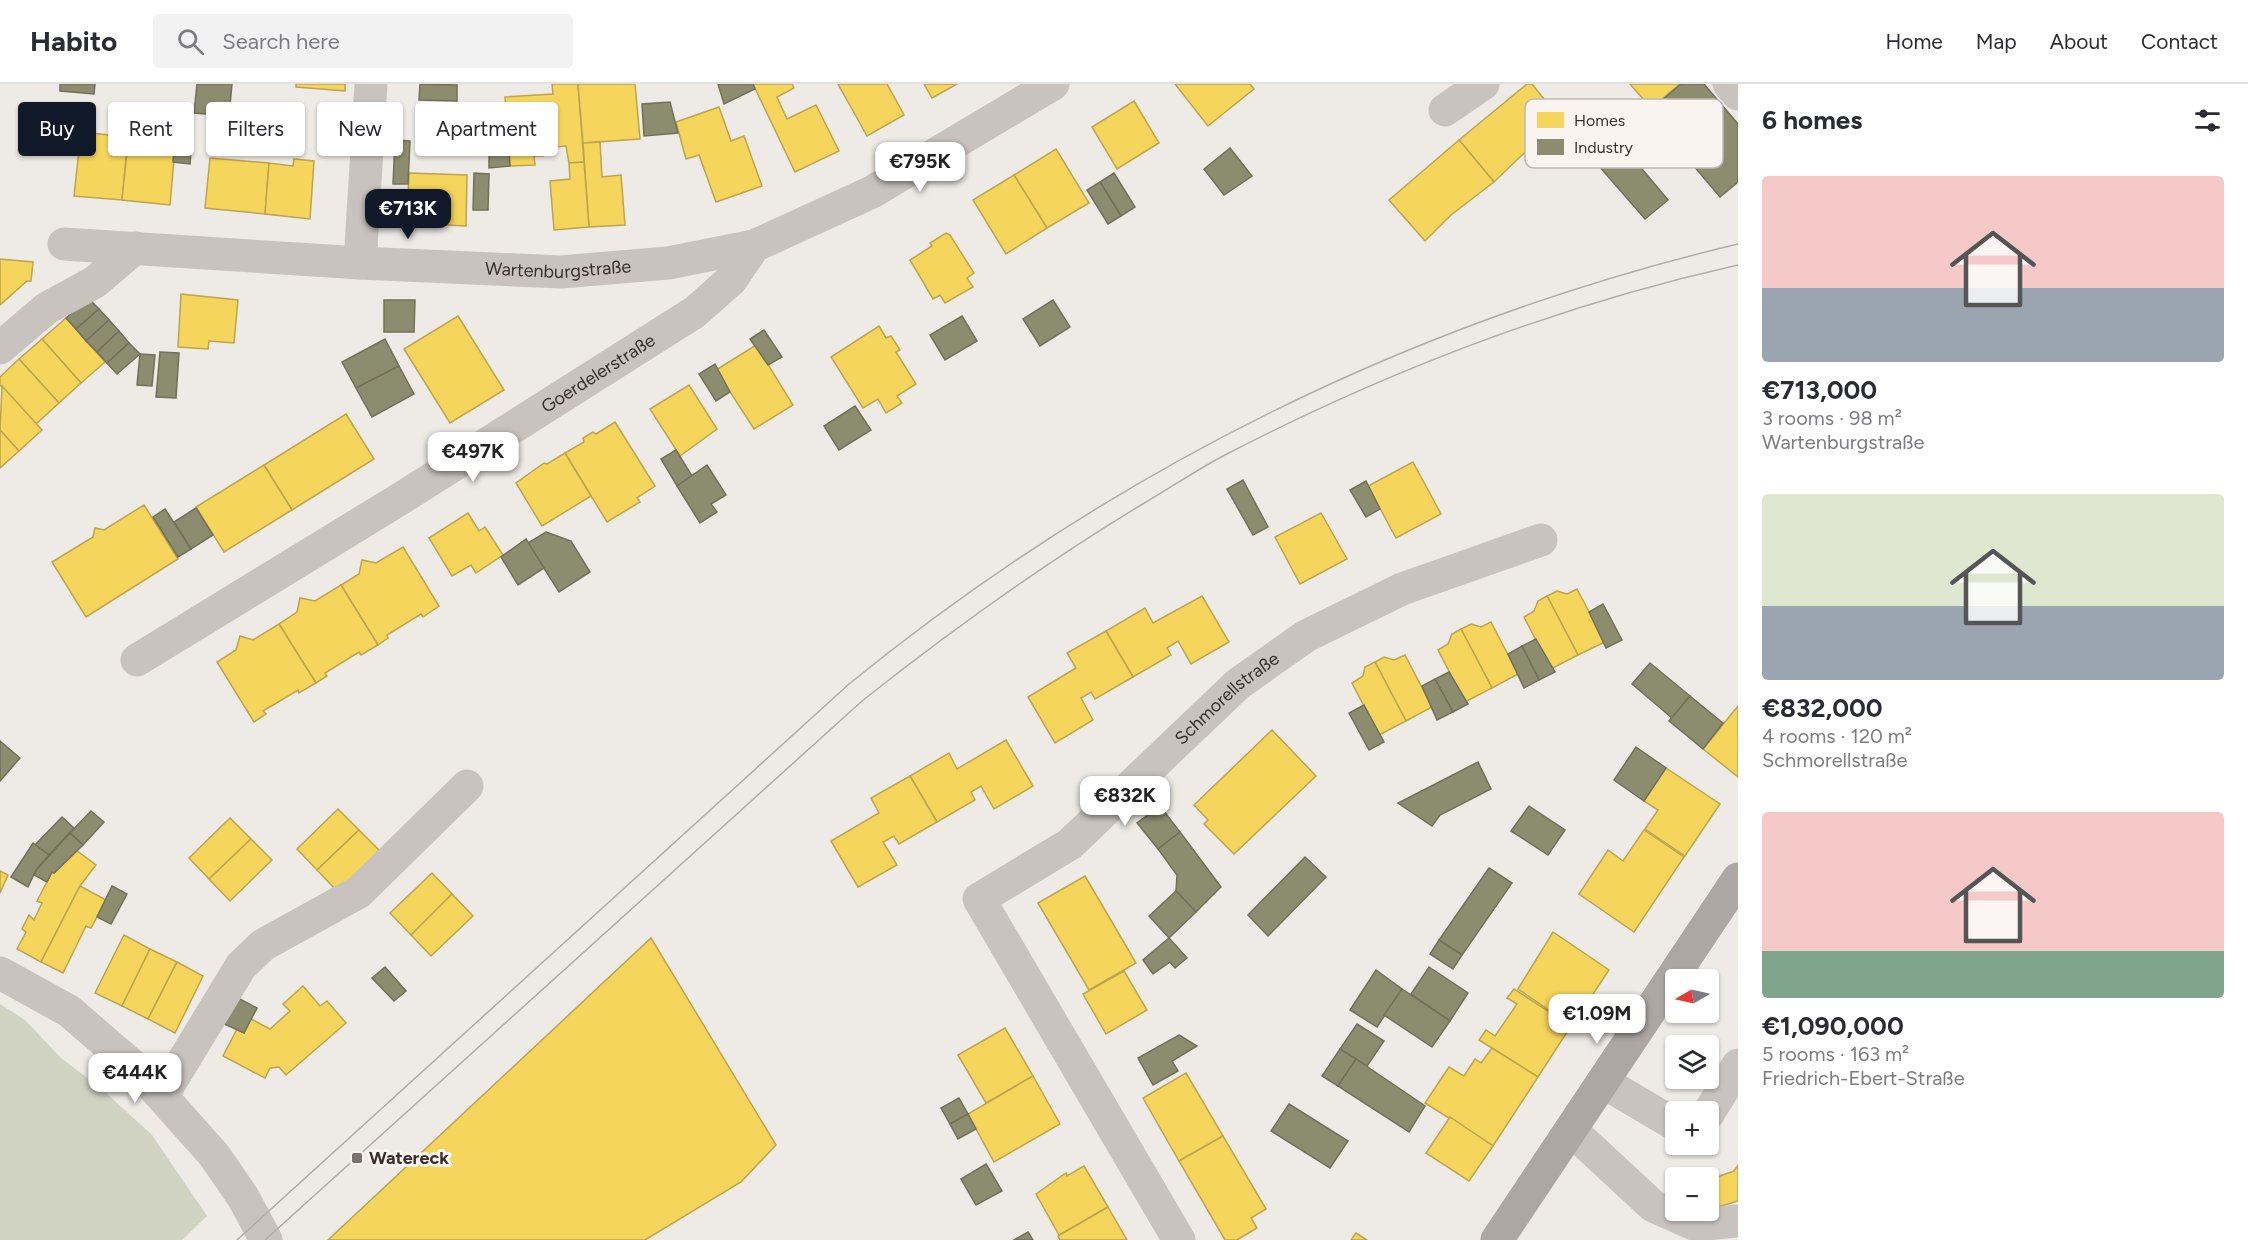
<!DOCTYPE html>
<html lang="en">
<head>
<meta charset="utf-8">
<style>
	body { margin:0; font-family:Figtree,sans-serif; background:#f2f2f3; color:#2b2b33; height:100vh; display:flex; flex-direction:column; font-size:22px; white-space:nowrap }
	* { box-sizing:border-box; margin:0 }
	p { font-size:20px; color:#7c7c81 }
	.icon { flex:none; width:33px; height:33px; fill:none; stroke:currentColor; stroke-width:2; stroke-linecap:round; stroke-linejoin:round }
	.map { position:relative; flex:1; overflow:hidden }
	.side { display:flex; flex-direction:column; background:#fff; width:510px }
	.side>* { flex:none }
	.hud { position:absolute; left:18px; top:18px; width:570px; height:54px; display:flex; gap:12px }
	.needle { width:39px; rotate:261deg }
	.buttons { position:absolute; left:1665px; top:885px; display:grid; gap:12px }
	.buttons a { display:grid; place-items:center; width:54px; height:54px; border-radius:6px; background:#fff; box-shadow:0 2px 4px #0004; font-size:30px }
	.price { position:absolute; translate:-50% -51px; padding:0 14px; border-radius:12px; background:#fff; color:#222; font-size:20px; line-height:39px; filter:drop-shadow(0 2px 3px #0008) }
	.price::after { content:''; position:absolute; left:50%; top:36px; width:18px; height:14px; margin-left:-9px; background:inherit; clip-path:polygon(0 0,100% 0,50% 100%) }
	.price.selected { background:#111827; color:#fff }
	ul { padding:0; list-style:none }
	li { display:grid; align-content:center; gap:12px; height:318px; padding:0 24px }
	li span { display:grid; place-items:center; height:186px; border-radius:6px; color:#555 }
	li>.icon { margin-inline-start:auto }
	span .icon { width:108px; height:108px; fill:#fffc; stroke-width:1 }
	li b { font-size:26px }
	h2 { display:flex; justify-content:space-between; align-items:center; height:72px; padding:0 24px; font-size:26px }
	.tag { padding:0 21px; border-radius:6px; background:#fff; box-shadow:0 2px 4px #0004; font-size:21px; line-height:54px }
	.tag.selected { background:#111827; color:#fff }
	header { display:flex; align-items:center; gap:36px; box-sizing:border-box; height:84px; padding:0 30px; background:#fff; border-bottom:2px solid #e1e1e2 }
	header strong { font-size:28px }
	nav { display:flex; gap:33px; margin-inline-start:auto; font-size:21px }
	.search { width:420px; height:54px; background:#f2f2f3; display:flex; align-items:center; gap:15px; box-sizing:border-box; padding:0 21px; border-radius:6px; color:#7c7c81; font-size:22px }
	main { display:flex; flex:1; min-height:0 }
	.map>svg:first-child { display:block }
	.green { fill:#d0d3c2 }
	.homes { fill:#f6d55c; stroke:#bda44e; stroke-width:1.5 }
	.industry { fill:#8c8c6e; stroke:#73705a; stroke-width:1.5 }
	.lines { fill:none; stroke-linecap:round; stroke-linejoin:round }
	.minor { stroke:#c8c3bf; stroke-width:33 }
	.major { stroke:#ada7a4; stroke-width:33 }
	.tram { stroke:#b0aca9; stroke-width:1.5 }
	.poi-dot { fill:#78716e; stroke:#f9f4ef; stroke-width:2 }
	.labels { text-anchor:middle; stroke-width:6; stroke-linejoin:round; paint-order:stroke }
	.street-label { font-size:18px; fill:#39302d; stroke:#f9f4ef }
	.poi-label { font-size:18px; font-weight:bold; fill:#39302d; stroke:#f9f4ef; text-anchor:start }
	.key { fill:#f9f4ef; stroke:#bfb9b5; stroke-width:1.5 }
	.key-label { font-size:16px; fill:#39302d }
</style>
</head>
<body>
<header>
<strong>Habito</strong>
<div class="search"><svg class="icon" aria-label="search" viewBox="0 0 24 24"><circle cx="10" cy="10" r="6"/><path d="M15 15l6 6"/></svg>Search here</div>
<nav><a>Home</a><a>Map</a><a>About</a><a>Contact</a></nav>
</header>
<main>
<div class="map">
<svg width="1738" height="1156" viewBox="0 0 1738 1156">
	<rect width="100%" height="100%" fill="#eeeae6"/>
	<polygon class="green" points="0,920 25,936 61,974 104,1007 152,1051 207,1132 182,1156 0,1156"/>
	<g class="homes">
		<polygon points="296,0 345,0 345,7 296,3"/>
		<polygon points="552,0 578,0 584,78 569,79 566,62 543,64 543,72 534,72 535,81 510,82 505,13 553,10"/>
		<polygon points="578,0 635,0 640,55 583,59"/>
		<polygon points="753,0 792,0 794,4 777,13 787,35 816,21 839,67 795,88"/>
		<polygon points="838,0 887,0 904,31 867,52"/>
		<polygon points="924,0 957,0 932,14"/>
		<polygon points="1175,0 1250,0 1254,5 1208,42"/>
		<polygon points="1527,0 1532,0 1563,39 1521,72 1494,98 1459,56"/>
		<polygon points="1630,0 1680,0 1651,24"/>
		<polygon points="1134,17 1159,59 1117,85 1092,43"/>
		<polygon points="719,23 731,57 744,52 762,102 716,118 699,71 686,75 676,38"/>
		<polygon points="81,48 128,53 122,116 74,112"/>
		<polygon points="1459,56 1494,98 1451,131 1425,157 1389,116"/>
		<polygon points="600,58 602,93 621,91 625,141 589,143 583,59"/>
		<polygon points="128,59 175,64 170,121 122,116"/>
		<polygon points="1056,65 1089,119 1047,144 1014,91"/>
		<polygon points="210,74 269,79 265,130 205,124"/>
		<polygon points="294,75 314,77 310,135 265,130 269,79 293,82"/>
		<polygon points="584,78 589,143 554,146 550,97 570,95 569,79"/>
		<polygon points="409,89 467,91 466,142 407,139"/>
		<polygon points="1014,91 1047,144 1006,170 973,116"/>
		<polygon points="946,149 950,151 974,189 967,194 973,203 945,219 940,211 933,215 910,176 932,162 930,159"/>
		<polygon points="0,175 33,178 31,197 27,197 0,221"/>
		<polygon points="181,210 238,216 234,259 209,257 208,265 178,263"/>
		<polygon points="458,232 504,306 450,339 404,265"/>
		<polygon points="66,234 105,278 81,299 42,255"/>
		<polygon points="879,242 886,254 891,252 900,266 896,268 916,300 897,312 902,319 886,329 878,315 863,324 831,273"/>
		<polygon points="42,255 81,299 59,319 19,275"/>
		<polygon points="756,261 793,321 754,345 716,286"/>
		<polygon points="19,275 59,319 36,340 0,301 0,293"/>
		<polygon points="689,301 717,345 680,372 650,325"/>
		<polygon points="2,302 42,346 19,367 0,346"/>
		<polygon points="346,330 374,375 292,426 264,381"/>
		<polygon points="615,338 655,402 637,414 640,418 607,438 565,369 584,358 583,354 593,348 596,350"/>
		<polygon points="0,346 19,367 0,384"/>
		<polygon points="565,369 591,412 542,442 516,399 544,379 547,380"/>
		<polygon points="1413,378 1441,430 1396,454 1368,402"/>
		<polygon points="264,381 292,426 224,468 196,423"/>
		<polygon points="144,421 178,475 86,533 52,478 93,453 95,444 104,446"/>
		<polygon points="468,429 479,447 485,443 503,471 476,489 471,481 452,492 429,454"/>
		<polygon points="1321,429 1347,475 1300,500 1275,453"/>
		<polygon points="403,463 439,522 423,533 421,530 387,551 388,554 378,561 341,501 359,490 362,476 376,479"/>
		<polygon points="341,501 378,561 361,571 359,568 325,589 327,592 316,599 279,540 297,528 300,514 315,517"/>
		<polygon points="1577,505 1605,558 1578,571 1547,512 1557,507 1567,510"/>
		<polygon points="1202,512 1229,558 1191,580 1178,557 1167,564 1171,571 1133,593 1106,547 1145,524 1153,539"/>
		<polygon points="1547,512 1578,571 1551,585 1524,533 1534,527 1538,517"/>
		<polygon points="1491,538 1518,590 1492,604 1461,545 1471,540 1481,543"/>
		<polygon points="279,540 316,599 299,609 298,606 263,627 266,630 254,638 217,578 236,566 240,552 253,556"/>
		<polygon points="1461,545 1492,604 1465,618 1438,566 1448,560 1452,550"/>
		<polygon points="1106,547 1133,593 1095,615 1091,608 1081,614 1093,636 1055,659 1028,613 1076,584 1067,569"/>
		<polygon points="1405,571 1432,623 1406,637 1375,578 1384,573 1394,576"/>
		<polygon points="1375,578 1406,637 1379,651 1352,599 1363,592 1365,583"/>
		<polygon points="1738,622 1738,693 1703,665"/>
		<polygon points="1272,646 1316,692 1234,770 1204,740 1208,736 1194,721"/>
		<polygon points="1006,656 1033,702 994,725 981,702 971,708 975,716 937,738 910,692 949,669 957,685"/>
		<polygon points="1666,684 1720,720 1685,772 1645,745 1658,726 1644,717"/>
		<polygon points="910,692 937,738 899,760 894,752 883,758 897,781 858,803 831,757 879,729 871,714"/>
		<polygon points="338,725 359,746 317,786 297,765"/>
		<polygon points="230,734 251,755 209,795 189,774"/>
		<polygon points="359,746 380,767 338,808 317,786"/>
		<polygon points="1644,746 1684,773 1634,848 1579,810 1608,766 1623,777"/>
		<polygon points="251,755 272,776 230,817 209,795"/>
		<polygon points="76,766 96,781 80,802 41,878 17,865 26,848 22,845 29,831 34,836 42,819 37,817 52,788 54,789"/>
		<polygon points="0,787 8,791 0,809"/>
		<polygon points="432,789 452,810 411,851 390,829"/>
		<polygon points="1085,792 1136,879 1089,906 1038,819"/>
		<polygon points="80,802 106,816 91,844 86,842 63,889 41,878"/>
		<polygon points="452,810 473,832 431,872 411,851"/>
		<polygon points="1553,848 1609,886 1572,942 1518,905"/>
		<polygon points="124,851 150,865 122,922 95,909"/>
		<polygon points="651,854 776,1061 741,1098 645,1156 328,1156"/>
		<polygon points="150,865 177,878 148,935 122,922"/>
		<polygon points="177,878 203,892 175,949 148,935"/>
		<polygon points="1124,887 1147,926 1106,950 1083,910"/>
		<polygon points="303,902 320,922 327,917 346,939 286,991 279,983 270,984 265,994 223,972 237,945 244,949 251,935 270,945 290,927 283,920"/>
		<polygon points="1514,905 1571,942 1538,993 1479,956 1486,946 1495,952 1517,920 1507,914"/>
		<polygon points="1005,944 1033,992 986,1019 958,971"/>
		<polygon points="1492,964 1538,993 1493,1062 1425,1019 1449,983 1464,992 1475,975 1481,979"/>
		<polygon points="1186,989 1223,1052 1179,1077 1143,1014"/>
		<polygon points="1033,992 1060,1040 994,1078 968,1030"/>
		<polygon points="1450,1033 1493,1062 1469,1097 1426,1069"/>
		<polygon points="1223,1052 1266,1125 1251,1134 1257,1144 1237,1156 1225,1156 1179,1077"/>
		<polygon points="1738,1081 1738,1117 1708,1126 1708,1096 1734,1087"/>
		<polygon points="1084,1082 1108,1123 1059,1151 1036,1110 1066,1089 1067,1092"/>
		<polygon points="1108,1123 1127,1156 1060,1156 1058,1152"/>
		<polygon points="1356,1149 1367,1156 1351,1156"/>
	</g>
	<g class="industry">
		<polygon points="60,0 95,0 94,10 60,7"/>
		<polygon points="197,0 232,0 229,32 194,29"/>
		<polygon points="420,0 457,1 457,17 419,16"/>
		<polygon points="718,0 753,0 755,5 724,20"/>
		<polygon points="1681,0 1704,0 1738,40 1738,98 1720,113 1648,28"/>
		<polygon points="670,18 678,49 644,52 642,20"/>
		<polygon points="507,34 510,82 489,84 489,36"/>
		<polygon points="175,41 193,43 190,80 173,78"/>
		<polygon points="1616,54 1668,116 1645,135 1592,74"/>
		<polygon points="395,56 410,57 408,100 393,100"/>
		<polygon points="1230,64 1252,92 1224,111 1204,85"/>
		<polygon points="474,89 489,90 488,126 473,126"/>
		<polygon points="1114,89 1135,123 1121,132 1100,98"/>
		<polygon points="1100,98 1121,132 1108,140 1087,106"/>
		<polygon points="88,214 99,225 76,245 66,234"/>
		<polygon points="384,216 415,216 414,248 384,248"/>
		<polygon points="1053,216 1070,243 1040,262 1023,235"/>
		<polygon points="99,225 109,236 86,257 76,245"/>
		<polygon points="962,232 977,257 945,276 930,251"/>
		<polygon points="109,236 119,247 97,268 86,257"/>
		<polygon points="764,246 782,273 768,281 750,255"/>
		<polygon points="119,247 129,259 107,279 97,268"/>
		<polygon points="385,255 399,282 356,304 342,278"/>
		<polygon points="129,259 140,270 117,290 107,279"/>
		<polygon points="160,268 179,269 176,314 156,313"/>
		<polygon points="140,270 155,271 152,302 137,301"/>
		<polygon points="715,280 730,308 716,317 699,290"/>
		<polygon points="399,282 414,310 372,333 356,304"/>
		<polygon points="855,322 871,346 839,366 824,342"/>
		<polygon points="676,366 692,392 677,402 661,375"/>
		<polygon points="707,381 726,411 711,420 717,428 700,439 677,402"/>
		<polygon points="1243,396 1268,443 1253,451 1227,405"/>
		<polygon points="1366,397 1380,425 1366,433 1350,406"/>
		<polygon points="196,424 213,451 191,465 174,438"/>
		<polygon points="165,425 191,465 178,473 153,433"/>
		<polygon points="546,448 571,457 590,488 559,508 528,459"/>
		<polygon points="526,455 544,484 518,501 501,473"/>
		<polygon points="1603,520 1622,556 1606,564 1589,528"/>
		<polygon points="1536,555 1555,588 1539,596 1522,562"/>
		<polygon points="1522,562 1539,596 1524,604 1508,570"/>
		<polygon points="1650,579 1690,612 1672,634 1632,600"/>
		<polygon points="1449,588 1468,620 1453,628 1435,595"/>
		<polygon points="1435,595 1453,628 1437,636 1422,602"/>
		<polygon points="1690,612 1723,639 1703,665 1669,637"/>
		<polygon points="1364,621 1384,658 1369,666 1349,629"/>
		<polygon points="0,657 20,674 0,697"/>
		<polygon points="1636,663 1666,684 1644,717 1614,696"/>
		<polygon points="1478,678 1491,705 1440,731 1432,742 1398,719"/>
		<polygon points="1160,722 1180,748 1158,765 1137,739"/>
		<polygon points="1529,722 1565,746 1548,771 1511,747"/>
		<polygon points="91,727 104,738 83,761 70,749"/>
		<polygon points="62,733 74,744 49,771 35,761"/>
		<polygon points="1180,748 1221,803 1196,828 1176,807 1177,791 1158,765"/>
		<polygon points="70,749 83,761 54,789 52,788 47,798 34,791 36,786"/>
		<polygon points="33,759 49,771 36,786 28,803 11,793"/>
		<polygon points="1305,773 1326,793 1268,852 1248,831"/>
		<polygon points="1489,784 1512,799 1462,871 1439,856"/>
		<polygon points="112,802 127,810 111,840 97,833"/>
		<polygon points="1176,807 1196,828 1169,854 1149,832"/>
		<polygon points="1169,854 1187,874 1175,884 1170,878 1153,890 1143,876"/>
		<polygon points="1439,856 1462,871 1453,885 1430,870"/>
		<polygon points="385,883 406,907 394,917 372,894"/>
		<polygon points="1429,883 1468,909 1450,937 1411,910"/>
		<polygon points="1376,886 1402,905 1377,943 1350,926"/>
		<polygon points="1402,905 1450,937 1432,963 1384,931"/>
		<polygon points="236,913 257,924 244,949 220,938"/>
		<polygon points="1357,940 1384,957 1367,982 1340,965"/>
		<polygon points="1179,951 1197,962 1172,977 1178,987 1153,1001 1138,974"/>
		<polygon points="1340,965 1356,975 1338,1002 1322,992"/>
		<polygon points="1356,975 1425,1022 1409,1048 1338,1002"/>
		<polygon points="959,1014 968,1030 950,1040 941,1024"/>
		<polygon points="1289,1020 1348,1057 1330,1084 1271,1047"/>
		<polygon points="968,1030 976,1045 958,1055 950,1040"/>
		<polygon points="986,1080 1002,1107 976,1121 961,1095"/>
		<polygon points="1028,1148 1033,1156 1014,1156"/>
	</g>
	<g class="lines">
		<g class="minor">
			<polyline points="1729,0 1738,10"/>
			<polyline points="1445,26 1483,0"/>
			<path id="s1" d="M64,160L360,179L561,188L668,179L754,162"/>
			<polyline points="360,179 371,0"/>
			<polyline points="0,264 47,224 95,198 135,164"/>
			<path id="s2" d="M137,576L400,415L695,228L731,196L754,162L872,108L1053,0"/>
			<polyline points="0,889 69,927 141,989 214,1071 243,1113 266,1156"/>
			<polyline points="1603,998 1676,1041"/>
			<polyline points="162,1012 241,882 263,861 359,808 467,702"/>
			<polyline points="1708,1030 1738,981"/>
			<polyline points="1571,1046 1653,1122 1696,1141 1738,1137"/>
			<path id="s3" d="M1179,1156L979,815L1070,760L1238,600L1306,552L1402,505L1541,456"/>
		</g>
		<polyline class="major" points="1497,1156 1738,795"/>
		<g class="tram">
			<path d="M237,1156L849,600C1111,387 1410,238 1738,160"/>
			<path d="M265,1156L862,617C953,545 1046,478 1146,418C1171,403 1197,386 1223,372C1385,288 1560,221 1738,181"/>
		</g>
	</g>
	<rect class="poi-dot" x="351" y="1068" width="12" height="12" rx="3"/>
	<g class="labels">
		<g class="street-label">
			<text dy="6" stroke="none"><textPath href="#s1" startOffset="495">Wartenburgstraße</textPath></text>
			<text dy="6" stroke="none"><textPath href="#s2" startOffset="543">Goerdelerstraße</textPath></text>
			<text dy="6" stroke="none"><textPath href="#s3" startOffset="716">Schmorellstraße</textPath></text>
		</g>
		<g class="poi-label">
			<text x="369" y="1080">Watereck</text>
		</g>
	</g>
	<rect x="1525" y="15" width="198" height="69" rx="9" class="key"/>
	<rect x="1537" y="28" width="27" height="16" fill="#f6d55c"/>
	<rect x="1537" y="55" width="27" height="16" fill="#8c8c6e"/>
	<g class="key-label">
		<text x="1574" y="42">Homes</text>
		<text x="1574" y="69">Industry</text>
	</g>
</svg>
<div class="buttons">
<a><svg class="needle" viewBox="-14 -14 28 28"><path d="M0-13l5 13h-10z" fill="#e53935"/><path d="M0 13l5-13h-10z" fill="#7c7c81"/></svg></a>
<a><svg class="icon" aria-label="layers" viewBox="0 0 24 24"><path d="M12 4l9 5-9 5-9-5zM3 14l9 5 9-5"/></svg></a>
<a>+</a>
<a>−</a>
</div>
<b class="price" style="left:920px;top:109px">€795K</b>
<b class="price selected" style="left:408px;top:156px">€713K</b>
<b class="price" style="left:473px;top:399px">€497K</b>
<b class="price" style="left:1125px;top:743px">€832K</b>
<b class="price" style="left:1597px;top:961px">€1.09M</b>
<b class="price" style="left:135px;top:1020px">€444K</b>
<div class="hud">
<a class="tag selected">Buy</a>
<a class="tag">Rent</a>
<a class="tag">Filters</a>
<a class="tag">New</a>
<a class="tag">Apartment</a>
</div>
</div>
<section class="side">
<h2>6 homes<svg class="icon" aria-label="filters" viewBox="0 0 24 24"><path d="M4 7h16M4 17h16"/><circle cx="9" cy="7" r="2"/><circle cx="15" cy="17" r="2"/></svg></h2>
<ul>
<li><span style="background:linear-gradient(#f6c9c9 60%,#9aa5b1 0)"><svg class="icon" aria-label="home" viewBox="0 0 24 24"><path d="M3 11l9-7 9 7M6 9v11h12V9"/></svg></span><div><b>€713,000</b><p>3 rooms · 98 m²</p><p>Wartenburgstraße</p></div></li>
<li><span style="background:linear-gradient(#dfe7d0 60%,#9aa5b1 0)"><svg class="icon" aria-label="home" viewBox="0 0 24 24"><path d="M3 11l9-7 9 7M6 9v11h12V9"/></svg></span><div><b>€832,000</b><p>4 rooms · 120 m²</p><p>Schmorellstraße</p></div></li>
<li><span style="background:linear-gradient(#f6c9c9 75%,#7fa58c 0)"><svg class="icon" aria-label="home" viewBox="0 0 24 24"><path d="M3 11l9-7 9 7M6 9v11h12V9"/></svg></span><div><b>€1,090,000</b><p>5 rooms · 163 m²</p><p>Friedrich-Ebert-Straße</p></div></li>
</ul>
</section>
</main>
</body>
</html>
